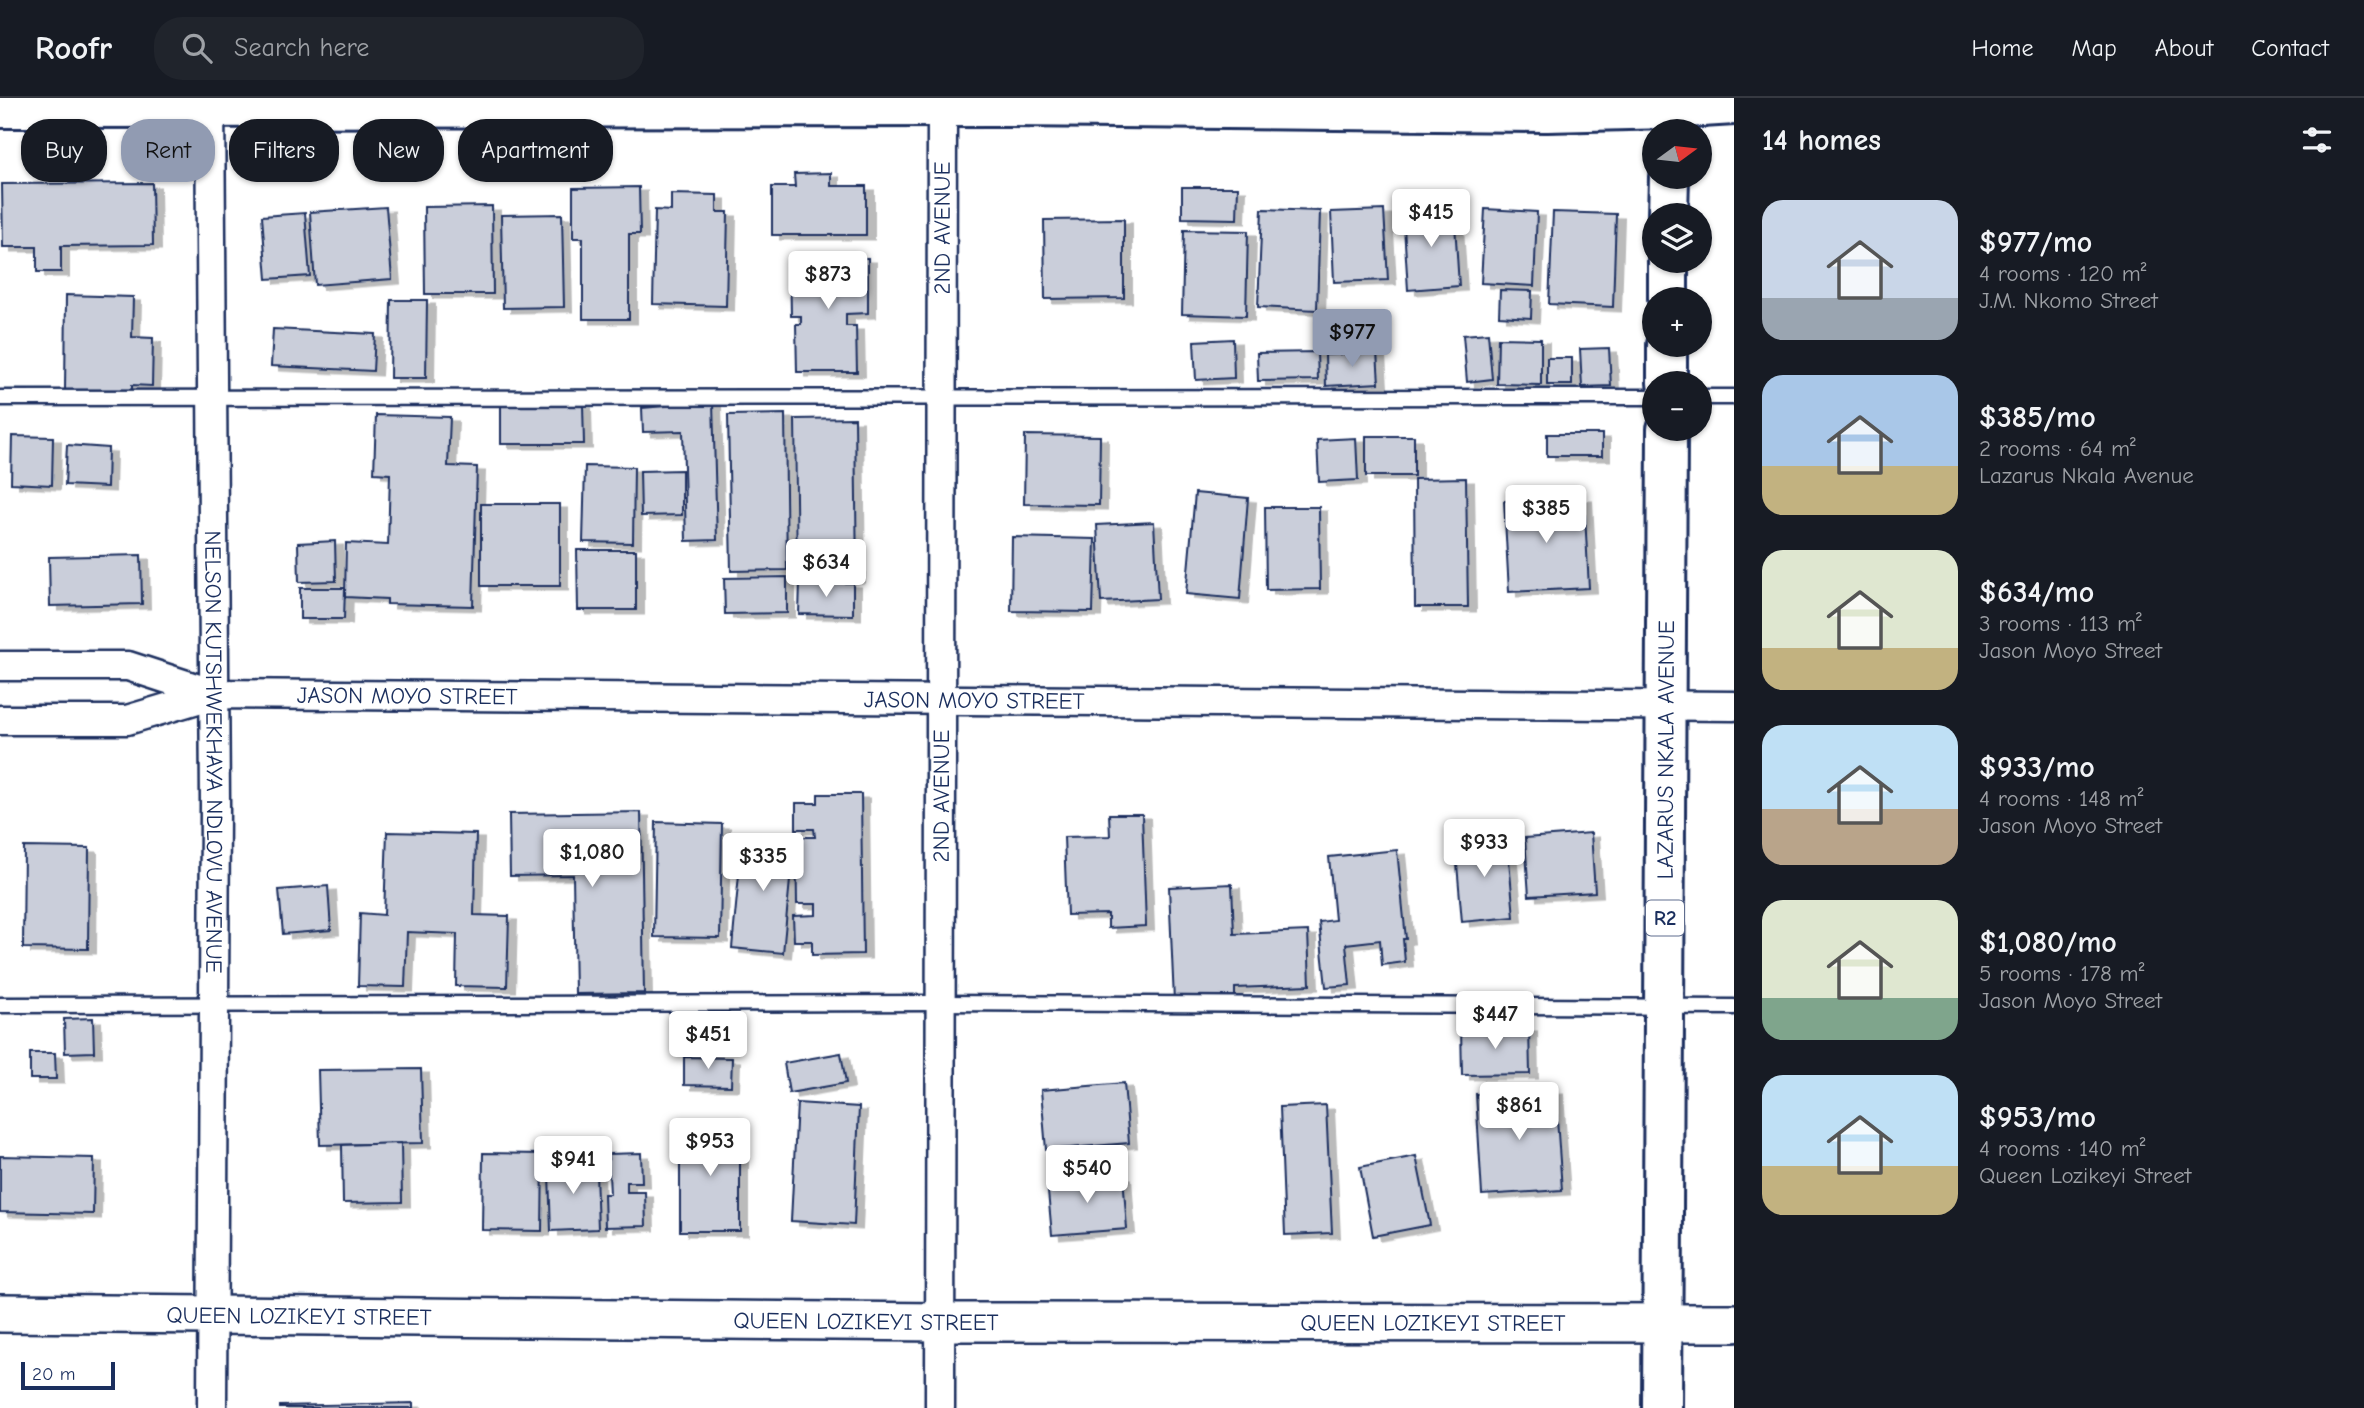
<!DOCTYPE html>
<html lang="en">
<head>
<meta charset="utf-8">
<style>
	body { margin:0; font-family:"Comic Neue",sans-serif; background:#20242c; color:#f1f3f6; height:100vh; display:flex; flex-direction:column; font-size:26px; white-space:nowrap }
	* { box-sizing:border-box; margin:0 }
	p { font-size:23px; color:#9ea1a6 }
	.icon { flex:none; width:38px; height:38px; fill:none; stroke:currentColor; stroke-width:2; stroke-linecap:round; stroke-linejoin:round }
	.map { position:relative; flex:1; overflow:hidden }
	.panel { display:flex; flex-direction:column; background:#171b24; width:630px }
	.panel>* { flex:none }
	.banner { position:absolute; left:21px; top:21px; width:665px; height:63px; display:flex; gap:14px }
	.needle { width:46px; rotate:75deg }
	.buttons { position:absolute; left:1642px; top:21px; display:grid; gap:14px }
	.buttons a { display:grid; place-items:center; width:70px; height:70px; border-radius:50%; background:#171b24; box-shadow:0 2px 5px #0004; font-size:35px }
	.scale { position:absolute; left:21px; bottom:18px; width:94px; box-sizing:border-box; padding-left:7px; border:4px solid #1b2f5e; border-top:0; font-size:19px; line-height:24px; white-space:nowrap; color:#1b2f5e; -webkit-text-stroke:5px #fff; paint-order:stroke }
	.price { position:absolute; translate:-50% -60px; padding:0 16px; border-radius:7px; background:#fff; color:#222; font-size:23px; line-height:46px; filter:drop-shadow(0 2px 4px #0008) }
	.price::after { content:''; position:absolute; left:50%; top:42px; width:21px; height:16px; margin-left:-10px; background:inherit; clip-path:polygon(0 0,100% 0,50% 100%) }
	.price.selected { background:#919bb2; color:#111 }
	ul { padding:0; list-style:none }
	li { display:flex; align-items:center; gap:21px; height:175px; padding:0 28px }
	li span { display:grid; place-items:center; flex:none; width:196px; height:140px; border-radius:21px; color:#555 }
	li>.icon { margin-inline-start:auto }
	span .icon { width:84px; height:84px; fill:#fffc; stroke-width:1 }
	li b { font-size:30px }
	h2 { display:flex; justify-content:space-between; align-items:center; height:84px; padding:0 28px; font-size:30px }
	.chip { padding:0 24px; border-radius:28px; background:#171b24; box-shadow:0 2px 5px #0004; font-size:24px; line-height:63px }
	.chip.selected { background:#919bb2; color:#111 }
	header { display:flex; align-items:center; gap:42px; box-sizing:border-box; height:98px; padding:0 35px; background:#171b24; border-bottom:2px solid #363941 }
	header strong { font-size:33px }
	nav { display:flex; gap:38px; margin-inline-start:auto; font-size:24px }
	.search { width:490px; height:63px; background:#20242c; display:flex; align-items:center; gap:18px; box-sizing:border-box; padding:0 24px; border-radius:28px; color:#9ea1a6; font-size:26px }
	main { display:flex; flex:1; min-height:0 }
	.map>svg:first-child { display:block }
	.building { fill:#caceda; stroke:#1b2f5e; stroke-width:2; filter:url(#shadow) }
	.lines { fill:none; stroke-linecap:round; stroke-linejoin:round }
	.service-casing { stroke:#1b2f5e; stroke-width:19 }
	.minor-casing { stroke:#1b2f5e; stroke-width:33 }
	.tertiary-casing { stroke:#1b2f5e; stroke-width:42 }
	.trunk-casing { stroke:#1b2f5e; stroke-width:44 }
	.service { stroke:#fff; stroke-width:14 }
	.minor { stroke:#fff; stroke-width:28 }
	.tertiary { stroke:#fff; stroke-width:37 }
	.trunk { stroke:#fff; stroke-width:38 }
	.labels { text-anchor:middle; stroke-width:5; stroke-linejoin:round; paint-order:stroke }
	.shield { fill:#fff; stroke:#5f6d8e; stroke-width:2 }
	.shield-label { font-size:21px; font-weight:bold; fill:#1b2f5e }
	.street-label { font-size:23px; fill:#1b2f5e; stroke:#fff }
</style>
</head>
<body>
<header>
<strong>Roofr</strong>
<div class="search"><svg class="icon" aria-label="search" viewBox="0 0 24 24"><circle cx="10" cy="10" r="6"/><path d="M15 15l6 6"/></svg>Search here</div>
<nav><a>Home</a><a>Map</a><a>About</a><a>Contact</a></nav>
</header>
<main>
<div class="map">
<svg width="1734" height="1310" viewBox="0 0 1734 1310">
	<defs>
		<filter id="shadow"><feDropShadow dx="8" dy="4.5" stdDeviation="0" flood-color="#0004"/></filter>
	</defs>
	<rect width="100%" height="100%" fill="#fff"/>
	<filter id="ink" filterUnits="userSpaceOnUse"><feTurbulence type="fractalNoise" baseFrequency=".0143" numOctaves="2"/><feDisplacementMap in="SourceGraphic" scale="14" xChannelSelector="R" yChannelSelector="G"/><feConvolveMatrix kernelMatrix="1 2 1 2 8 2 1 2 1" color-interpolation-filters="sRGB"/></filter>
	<g filter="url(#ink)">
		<g class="building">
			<polygon points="831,75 831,88 866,88 866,137 772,137 772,89 795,89 794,76"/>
			<polygon points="152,85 153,147 61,148 61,174 37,174 37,149 3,149 2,86"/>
			<polygon points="639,89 640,136 629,136 629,221 583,221 583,140 573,140 573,90"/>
			<polygon points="1182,89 1238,89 1237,121 1182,120"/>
			<polygon points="671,96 717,97 717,114 728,114 726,208 653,206 655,112 671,113"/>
			<polygon points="492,108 493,196 425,196 424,109"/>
			<polygon points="386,109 392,181 315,187 310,114"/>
			<polygon points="1454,110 1459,188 1408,192 1403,113"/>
			<polygon points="1262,111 1320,113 1317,212 1258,209"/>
			<polygon points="1485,111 1537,114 1534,188 1481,185"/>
			<polygon points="1384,112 1388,182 1334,184 1331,114"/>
			<polygon points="1553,114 1616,116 1613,209 1549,206"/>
			<polygon points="305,115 310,178 267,181 262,118"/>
			<polygon points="562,116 564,209 503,210 501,117"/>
			<polygon points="1124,121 1124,200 1045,201 1044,122"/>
			<polygon points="1184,132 1248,133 1246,218 1182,216"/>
			<polygon points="790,160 868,160 868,215 846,216 846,228 856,228 857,274 797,274 796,226 801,226 801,218 791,218"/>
			<polygon points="1500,192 1532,193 1531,220 1499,218"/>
			<polygon points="66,197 133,199 132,239 153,240 152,288 132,287 132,294 65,293"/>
			<polygon points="391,202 427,202 426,280 390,280"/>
			<polygon points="273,231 375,236 373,273 271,268"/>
			<polygon points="1488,235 1492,281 1467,284 1463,237"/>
			<polygon points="1498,240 1541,241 1541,287 1497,286"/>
			<polygon points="1233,241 1234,280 1196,282 1194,243"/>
			<polygon points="1609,250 1611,288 1582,289 1580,251"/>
			<polygon points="1317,254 1318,282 1258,283 1257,255"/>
			<polygon points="1377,254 1379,285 1326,288 1325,257"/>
			<rect x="1547" y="260" width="25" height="27"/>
			<polygon points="713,304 717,442 686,443 683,333 643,334 642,310"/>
			<polygon points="501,306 583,306 584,346 501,346"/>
			<polygon points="785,316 787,472 731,473 728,317"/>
			<polygon points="376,317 450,319 448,368 477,369 473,508 387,506 387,501 345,499 346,445 388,447 390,376 374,375"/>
			<polygon points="855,320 857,480 797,481 795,321"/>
			<rect x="1547" y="336" width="55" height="22"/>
			<polygon points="1025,337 1100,338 1099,407 1024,406"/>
			<polygon points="12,338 53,339 52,387 11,385"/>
			<rect x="1366" y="338" width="48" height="40"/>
			<polygon points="1356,340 1358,382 1319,384 1317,342"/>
			<polygon points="67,347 108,350 107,389 65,387"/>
			<polygon points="585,368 634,369 633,445 583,444"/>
			<polygon points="682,372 682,417 641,418 640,373"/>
			<polygon points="1466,380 1468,509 1415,509 1414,381"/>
			<polygon points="1195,395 1248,400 1240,501 1186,496"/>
			<polygon points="1584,399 1589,490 1509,494 1504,403"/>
			<rect x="481" y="406" width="79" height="82"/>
			<polygon points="1265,409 1319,409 1320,491 1266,492"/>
			<polygon points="1154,424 1158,501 1101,504 1097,427"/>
			<polygon points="1012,439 1095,441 1093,514 1011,513"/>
			<polygon points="335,443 336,483 299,484 298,445"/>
			<polygon points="577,452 636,452 636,512 578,512"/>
			<polygon points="141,457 142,506 50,508 49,459"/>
			<polygon points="787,479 787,515 725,516 724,480"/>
			<polygon points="800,484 853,485 853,517 799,516"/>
			<polygon points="300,490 345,490 344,521 300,521"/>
			<polygon points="818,696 861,696 863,856 812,857 812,843 794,843 793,818 816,817 816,806 797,806 796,739 815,739 814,731 796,731 796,705 818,705"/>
			<polygon points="641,714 644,895 575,896 573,777 510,778 509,716"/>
			<polygon points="1109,716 1142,716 1146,828 1108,830 1108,816 1067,817 1064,739 1110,738"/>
			<polygon points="656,724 722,726 720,840 654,839"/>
			<polygon points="387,734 476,736 474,817 509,818 507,889 456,888 457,836 407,834 405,889 358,888 360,815 384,817"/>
			<polygon points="743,734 794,740 783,855 732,850"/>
			<polygon points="1591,735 1595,794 1529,798 1525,740"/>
			<polygon points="1507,739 1514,819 1462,824 1455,743"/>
			<polygon points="24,749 89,750 88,851 23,850"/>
			<polygon points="1397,752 1406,841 1403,841 1405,864 1382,867 1380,842 1346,846 1350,887 1326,889 1319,824 1335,822 1329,759"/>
			<polygon points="1232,786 1234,836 1308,833 1310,887 1235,890 1235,901 1174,903 1169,789"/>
			<polygon points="328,788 331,832 283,836 279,792"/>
			<polygon points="93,920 94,954 65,955 64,921"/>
			<polygon points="1461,929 1529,929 1530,976 1462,977"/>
			<polygon points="30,955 55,955 56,981 30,981"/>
			<polygon points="841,955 846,985 789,995 784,965"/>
			<polygon points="684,959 732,960 731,988 684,987"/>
			<polygon points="421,971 423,1045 320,1047 318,972"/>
			<polygon points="1124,985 1129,1045 1046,1052 1041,992"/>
			<polygon points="1555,992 1562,1092 1482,1097 1476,996"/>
			<polygon points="797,1005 859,1009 854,1127 791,1123"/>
			<polygon points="1326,1007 1332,1135 1285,1137 1280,1009"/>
			<rect x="680" y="1027" width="60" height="106"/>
			<polygon points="401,1045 402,1104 343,1105 342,1047"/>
			<polygon points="483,1055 543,1056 542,1133 482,1132"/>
			<polygon points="641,1055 642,1084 627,1084 627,1094 645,1094 646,1128 605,1129 604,1096 610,1096 608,1056"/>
			<polygon points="556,1057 581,1057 582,1075 596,1074 598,1131 551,1133 549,1076 556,1076"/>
			<polygon points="0,1058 94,1060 93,1116 0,1114"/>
			<polygon points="1416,1058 1430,1127 1373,1138 1360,1069"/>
			<polygon points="1123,1077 1127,1131 1052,1137 1047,1083"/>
			<polygon points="413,1305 413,1310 280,1310 280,1308"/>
		</g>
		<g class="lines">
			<g class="service-casing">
				<g id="service">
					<polyline points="1699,299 1734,299"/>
					<polyline points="0,300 1654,299"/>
					<polyline points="0,907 941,905 1734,909"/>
				</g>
			</g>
			<g class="minor-casing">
				<g id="minor">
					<path id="s1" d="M210,0L215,706L212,1310"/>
					<polyline points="0,568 128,568 214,596"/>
					<path id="s2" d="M0,622H127L214,596L1734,608"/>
					<path id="s3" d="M940,1310L942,0"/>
				</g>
			</g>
			<g class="tertiary-casing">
				<g id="tertiary">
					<path id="s4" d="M0,1215L941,1224L1734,1225"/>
				</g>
			</g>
			<g class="trunk-casing">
				<g id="trunk">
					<polyline points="0,10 1009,9 1547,14 1669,11 1734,7"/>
					<polyline points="1668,117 1669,79"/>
					<polyline points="1668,201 1668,163"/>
					<polyline points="1667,285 1667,247"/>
					<path id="s5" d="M1662,1310L1667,331"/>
				</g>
			</g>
			<use href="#service" class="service"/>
			<use href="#minor" class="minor"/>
			<use href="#tertiary" class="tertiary"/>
			<use href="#trunk" class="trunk"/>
		</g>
	</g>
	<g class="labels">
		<rect class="shield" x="1646" y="802.5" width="38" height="35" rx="5"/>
		<g class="shield-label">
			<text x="1665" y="827">R2</text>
		</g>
		<g class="street-label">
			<text dy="8" stroke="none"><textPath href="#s3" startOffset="1180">2ND AVENUE</textPath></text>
			<text dy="8" stroke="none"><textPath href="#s2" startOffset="411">JASON MOYO STREET</textPath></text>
			<text dy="8" stroke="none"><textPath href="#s2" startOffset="978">JASON MOYO STREET</textPath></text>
			<text dy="8" stroke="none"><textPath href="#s5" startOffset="658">LAZARUS NKALA AVENUE</textPath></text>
			<text dy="8" stroke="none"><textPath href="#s1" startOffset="654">NELSON KUTSHWEKHAYA NDLOVU AVENUE</textPath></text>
			<text dy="8" stroke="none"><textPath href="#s3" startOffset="612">2ND AVENUE</textPath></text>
			<text dy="8" stroke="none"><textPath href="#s4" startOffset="299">QUEEN LOZIKEYI STREET</textPath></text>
			<text dy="8" stroke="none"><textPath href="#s4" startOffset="866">QUEEN LOZIKEYI STREET</textPath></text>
			<text dy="8" stroke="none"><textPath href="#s4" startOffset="1433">QUEEN LOZIKEYI STREET</textPath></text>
		</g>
	</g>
</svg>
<div class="buttons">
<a><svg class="needle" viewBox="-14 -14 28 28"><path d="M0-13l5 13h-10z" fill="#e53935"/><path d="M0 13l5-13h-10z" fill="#9ea1a6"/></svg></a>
<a><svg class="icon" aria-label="layers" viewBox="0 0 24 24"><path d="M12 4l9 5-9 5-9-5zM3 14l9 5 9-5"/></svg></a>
<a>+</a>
<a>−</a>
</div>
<div class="scale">20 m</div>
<b class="price" style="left:1431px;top:151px">$415</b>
<b class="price" style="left:828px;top:213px">$873</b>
<b class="price selected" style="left:1352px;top:271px">$977</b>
<b class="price" style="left:1546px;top:447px">$385</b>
<b class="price" style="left:826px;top:501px">$634</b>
<b class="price" style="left:1484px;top:781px">$933</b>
<b class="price" style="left:592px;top:791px">$1,080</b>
<b class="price" style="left:763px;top:795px">$335</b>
<b class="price" style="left:1495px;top:953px">$447</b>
<b class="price" style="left:708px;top:973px">$451</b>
<b class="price" style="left:1519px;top:1044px">$861</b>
<b class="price" style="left:710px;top:1080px">$953</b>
<b class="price" style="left:573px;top:1098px">$941</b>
<b class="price" style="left:1087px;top:1107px">$540</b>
<div class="banner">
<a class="chip">Buy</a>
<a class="chip selected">Rent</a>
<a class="chip">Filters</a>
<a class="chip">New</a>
<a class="chip">Apartment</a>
</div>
</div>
<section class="panel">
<h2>14 homes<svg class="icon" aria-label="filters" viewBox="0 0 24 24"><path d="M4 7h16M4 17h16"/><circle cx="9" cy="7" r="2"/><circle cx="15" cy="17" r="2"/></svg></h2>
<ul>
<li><span style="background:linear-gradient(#c9d6e8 70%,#9aa5b1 0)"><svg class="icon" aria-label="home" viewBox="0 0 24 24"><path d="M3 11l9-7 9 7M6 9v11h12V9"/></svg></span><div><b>$977/mo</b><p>4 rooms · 120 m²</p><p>J.M. Nkomo Street</p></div></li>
<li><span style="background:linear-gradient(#a9c7e8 65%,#c2b280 0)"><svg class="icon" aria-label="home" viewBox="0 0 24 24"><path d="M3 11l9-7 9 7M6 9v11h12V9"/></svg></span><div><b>$385/mo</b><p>2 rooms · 64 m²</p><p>Lazarus Nkala Avenue</p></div></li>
<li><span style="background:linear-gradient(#dfe7d0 70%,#c2b280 0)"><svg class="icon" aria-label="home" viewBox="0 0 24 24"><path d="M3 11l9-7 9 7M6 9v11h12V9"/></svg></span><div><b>$634/mo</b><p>3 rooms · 113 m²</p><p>Jason Moyo Street</p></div></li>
<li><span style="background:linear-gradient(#bfe0f5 60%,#b9a48a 0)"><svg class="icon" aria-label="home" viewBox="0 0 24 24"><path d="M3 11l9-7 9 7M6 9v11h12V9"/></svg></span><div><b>$933/mo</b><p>4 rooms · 148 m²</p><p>Jason Moyo Street</p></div></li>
<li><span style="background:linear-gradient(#dfe7d0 70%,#7fa58c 0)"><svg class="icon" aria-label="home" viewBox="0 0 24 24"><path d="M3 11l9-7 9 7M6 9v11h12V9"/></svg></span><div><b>$1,080/mo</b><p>5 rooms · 178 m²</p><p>Jason Moyo Street</p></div></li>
<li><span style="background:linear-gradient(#bfe0f5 65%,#c2b280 0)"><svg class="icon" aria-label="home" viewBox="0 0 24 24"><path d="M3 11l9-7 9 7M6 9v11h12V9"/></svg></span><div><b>$953/mo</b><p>4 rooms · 140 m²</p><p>Queen Lozikeyi Street</p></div></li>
</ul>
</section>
</main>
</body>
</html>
